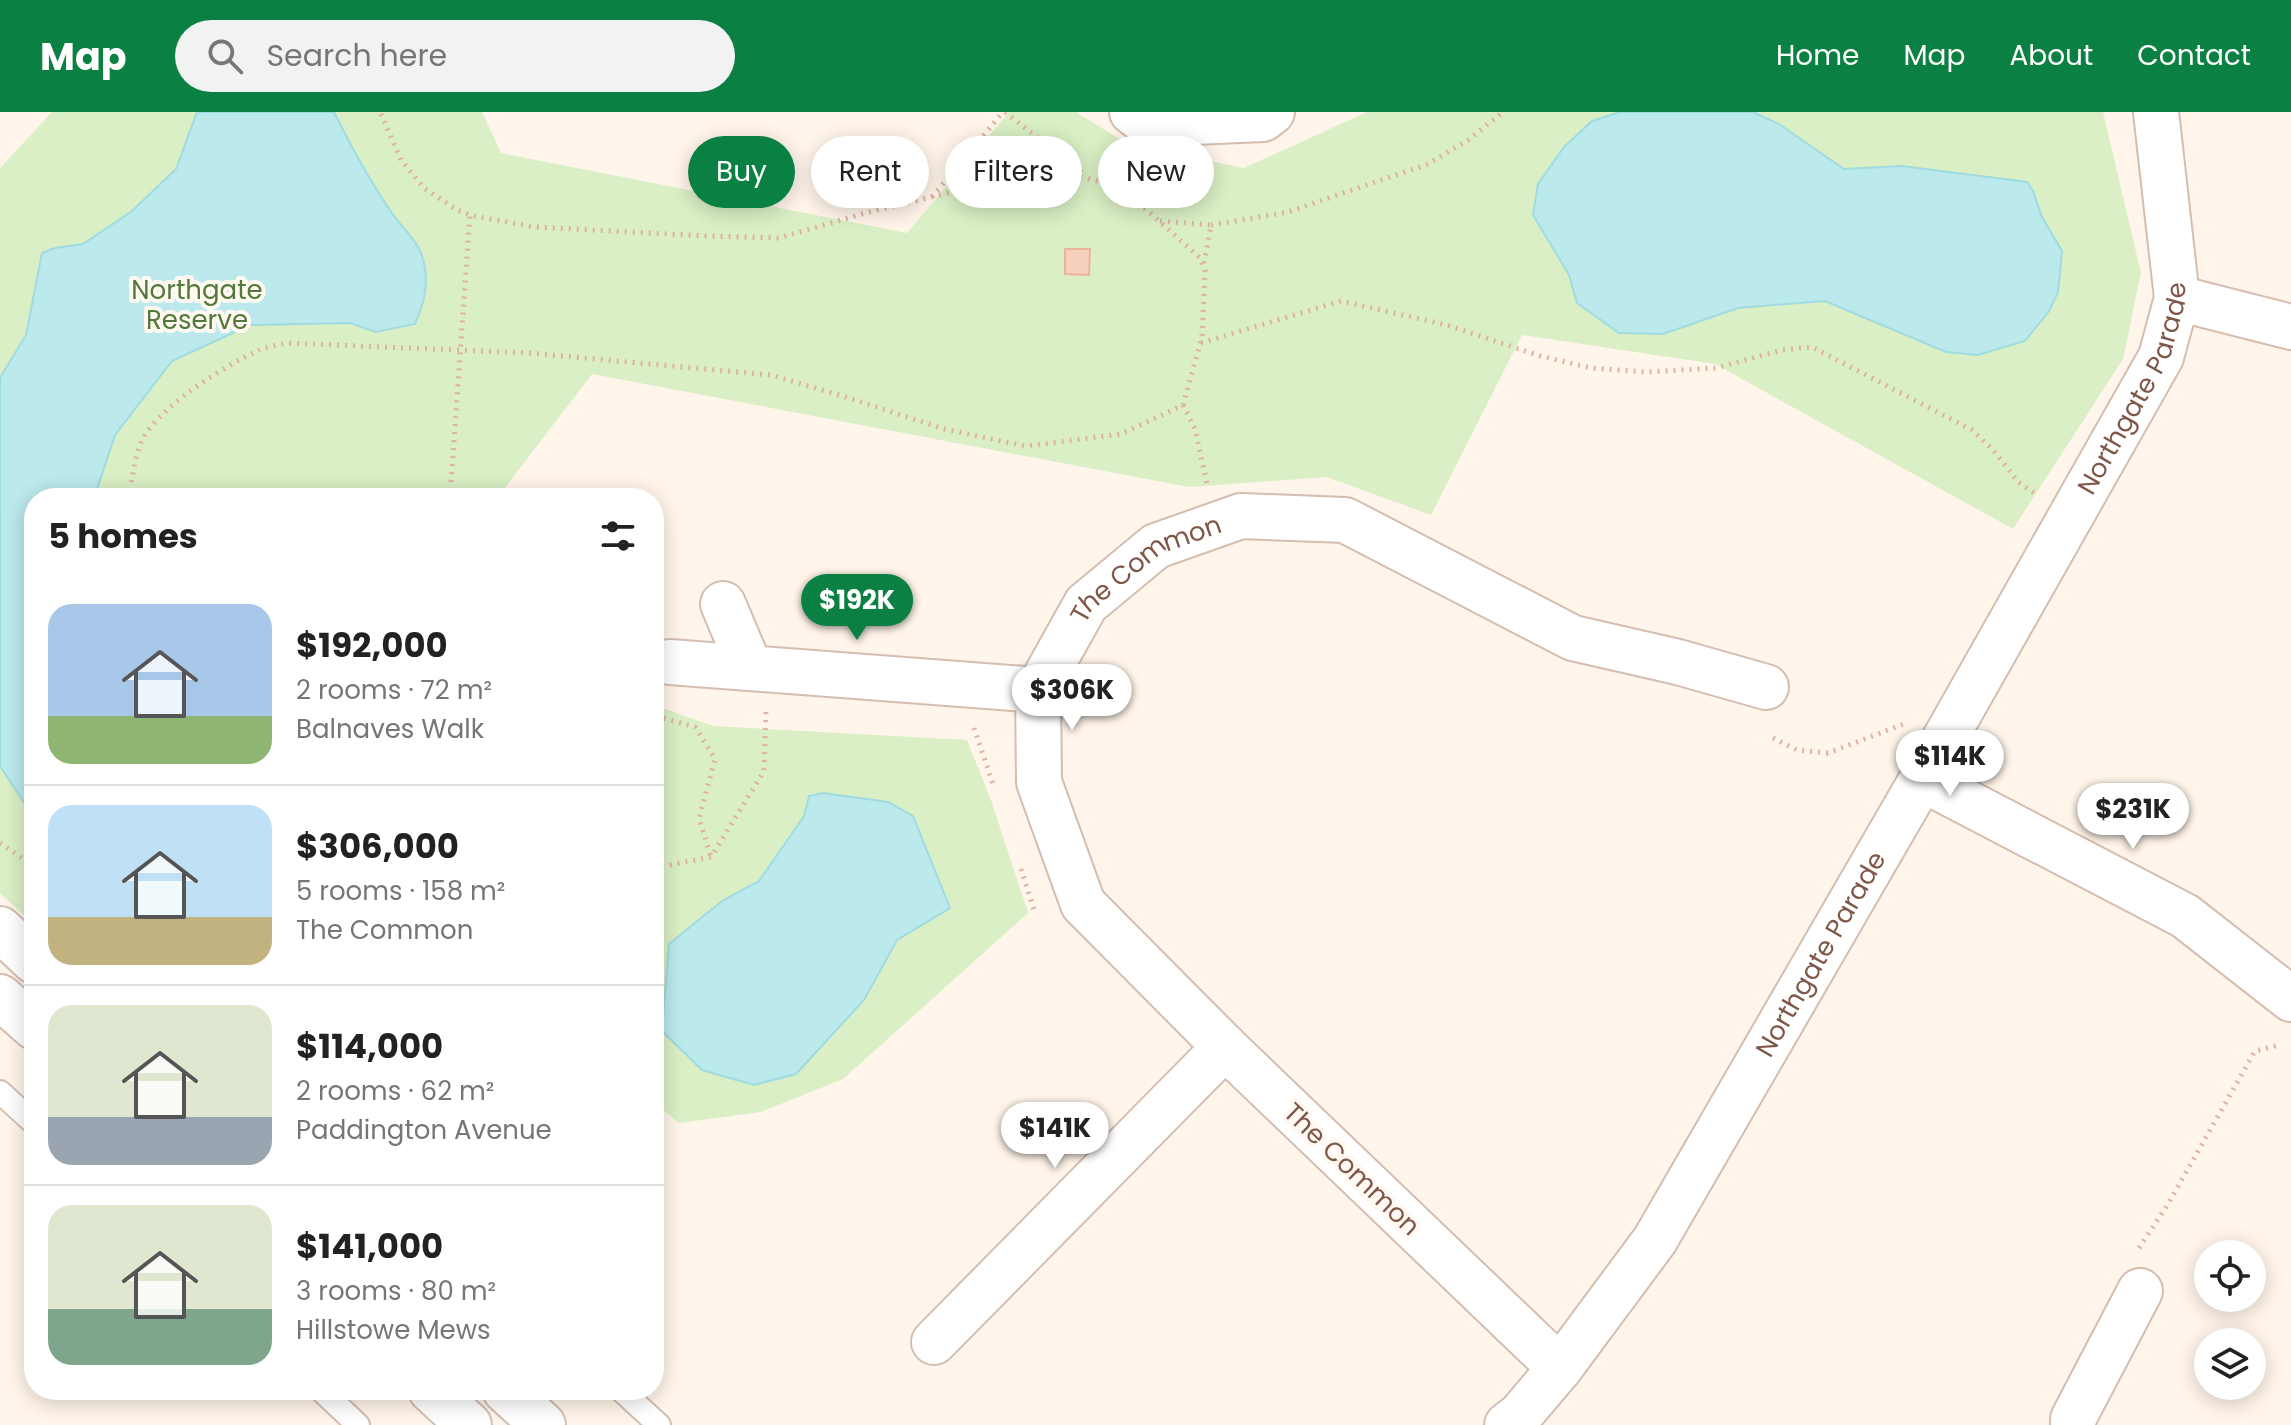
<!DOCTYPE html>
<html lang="en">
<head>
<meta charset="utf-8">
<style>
	body { margin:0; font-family:Poppins,sans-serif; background:#f2f2f2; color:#222; height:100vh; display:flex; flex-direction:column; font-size:30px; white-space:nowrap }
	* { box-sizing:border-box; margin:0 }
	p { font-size:26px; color:#767676 }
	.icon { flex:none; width:44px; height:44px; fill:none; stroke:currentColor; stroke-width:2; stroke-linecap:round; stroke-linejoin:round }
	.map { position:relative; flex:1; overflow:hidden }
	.side { position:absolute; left:24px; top:376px; width:640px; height:912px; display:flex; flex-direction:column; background:#fff; border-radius:32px; box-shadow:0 4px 20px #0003 }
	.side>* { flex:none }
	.top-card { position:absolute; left:688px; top:24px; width:760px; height:72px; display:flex; gap:16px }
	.tools { position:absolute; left:2194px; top:1128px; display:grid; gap:16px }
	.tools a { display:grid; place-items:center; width:72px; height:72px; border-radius:50%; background:#fff; box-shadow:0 4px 20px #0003; font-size:40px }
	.price { position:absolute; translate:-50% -68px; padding:0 18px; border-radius:28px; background:#fff; color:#222; font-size:26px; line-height:52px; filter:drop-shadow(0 2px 4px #0008) }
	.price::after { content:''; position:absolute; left:50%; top:48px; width:24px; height:18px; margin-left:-12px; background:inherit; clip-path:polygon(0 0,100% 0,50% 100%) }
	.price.active { background:#0b8043; color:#fff }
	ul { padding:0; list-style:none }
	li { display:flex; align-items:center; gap:24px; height:200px; padding:0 24px }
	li+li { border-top:2px solid #e0e0e0 }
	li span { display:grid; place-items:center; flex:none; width:224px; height:160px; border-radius:24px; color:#555 }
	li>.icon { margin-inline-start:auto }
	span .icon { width:96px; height:96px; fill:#fffc; stroke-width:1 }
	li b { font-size:34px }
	h2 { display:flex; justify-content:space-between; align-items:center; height:96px; padding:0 24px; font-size:34px }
	.pill { padding:0 28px; border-radius:36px; background:#fff; box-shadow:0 4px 20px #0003; font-size:28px; line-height:72px }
	.pill.active { background:#0b8043; color:#fff }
	header { display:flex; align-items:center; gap:48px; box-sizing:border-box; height:112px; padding:0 40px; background:#0b8043; color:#fff }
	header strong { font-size:38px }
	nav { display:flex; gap:44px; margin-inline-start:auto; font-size:28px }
	.search { width:560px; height:72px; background:#f2f2f2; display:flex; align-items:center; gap:20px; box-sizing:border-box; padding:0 28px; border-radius:44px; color:#767676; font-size:30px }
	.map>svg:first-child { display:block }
	.green { fill:#daefc5 }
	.water { fill:#bbe9ec; stroke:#a0dbdf; stroke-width:2 }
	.building { fill:#f7d0be; stroke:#ecb39c; stroke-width:2 }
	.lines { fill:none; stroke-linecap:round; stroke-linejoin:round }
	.service-casing { stroke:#d5bdb0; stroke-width:26 }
	.minor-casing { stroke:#d5bdb0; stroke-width:48 }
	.tertiary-casing { stroke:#d5bdb0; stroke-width:48 }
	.path { stroke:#deb2a0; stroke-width:5; stroke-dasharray:2 6; stroke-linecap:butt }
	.service { stroke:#fff; stroke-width:22 }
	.minor { stroke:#fff; stroke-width:44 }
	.tertiary { stroke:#fff; stroke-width:44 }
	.labels { text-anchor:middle; stroke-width:8; stroke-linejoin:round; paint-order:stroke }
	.park-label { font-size:26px; fill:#52783a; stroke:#fff9f2 }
	.street-label { font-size:26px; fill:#7e5749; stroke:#fff9f2 }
</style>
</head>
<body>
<header>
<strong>Map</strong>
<div class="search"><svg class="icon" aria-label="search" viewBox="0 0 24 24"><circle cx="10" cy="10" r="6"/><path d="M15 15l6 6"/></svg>Search here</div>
<nav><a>Home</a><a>Map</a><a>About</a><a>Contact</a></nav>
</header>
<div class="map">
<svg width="2291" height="1313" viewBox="0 0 2291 1313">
	<rect width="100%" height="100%" fill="#fff5ea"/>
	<g class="green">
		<polygon points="52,0 482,0 501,41 907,121 1009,0 1076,0 1128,32 1244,56 1367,0 2103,0 2141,161 2123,247 2013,417 1715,252 1522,223 1431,403 1327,365 1189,375 592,262 497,386 34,386 34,813 0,781 0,56"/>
		<polygon points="654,593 713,614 967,628 991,688 1028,801 843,967 761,1000 679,1011 654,991"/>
	</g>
	<g class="water">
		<path d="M197,0H334C351,34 372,73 394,104C407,121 423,134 425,157C428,177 423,193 415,212L376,220L350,211L250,213L172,249L115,323L94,386H34V695L25,692L0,654V266L26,223L42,141L55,136L83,132L132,99L176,57Z"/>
		<polygon points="1620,0 1753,0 1779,12 1844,57 1902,54 2027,70 2033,79 2042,105 2062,139 2058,180 2049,199 2025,229 1978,243 1946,240 1825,189 1738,196 1663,222 1619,221 1577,191 1569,163 1533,103 1538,72 1564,35 1592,9"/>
		<polygon points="823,681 888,690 913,704 950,796 897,828 864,888 796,962 754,973 702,958 662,919 669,832 722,789 759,769 804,704 809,684"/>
	</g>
	<polygon class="building" points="1065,137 1090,137 1089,163 1065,162"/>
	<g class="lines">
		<g class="service-casing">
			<g id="service">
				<polyline points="0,980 34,1011"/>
				<polyline points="321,1278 358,1313"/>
				<polyline points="621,1278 659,1313"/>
			</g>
		</g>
		<g class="minor-casing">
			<g id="minor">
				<polyline points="1132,0 1148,12 1263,7 1272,0"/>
				<polyline points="2177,186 2291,215"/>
				<polyline points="723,492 750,556"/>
				<polyline points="670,550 1038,578"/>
				<polyline points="1922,667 2185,804 2291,887"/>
				<polyline points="934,1230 1225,935"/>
				<path id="s1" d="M1560,1256L1225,935L1083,792L1039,670L1038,578L1086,492L1156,434L1241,404L1345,408L1573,526L1678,550L1766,575"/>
				<path id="s2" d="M1507,1313L1520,1303L1560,1256L1655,1128L1922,667L2161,245L2177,186L2156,0"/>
				<polyline points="2073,1313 2073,1307 2140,1179"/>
			</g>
		</g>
		<g class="tertiary-casing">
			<g id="tertiary">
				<polyline points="0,817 34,849"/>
				<polyline points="0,885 34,915"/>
				<polyline points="431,1278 469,1313"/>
				<polyline points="505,1278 543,1313"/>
			</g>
		</g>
		<g class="path">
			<polyline points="1005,0 1086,64"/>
			<polyline points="932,85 1003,0"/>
			<polyline points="1160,109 1211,113 1204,151"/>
			<polyline points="1211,113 1288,100 1428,52 1468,28 1503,0"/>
			<polyline points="1201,231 1341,189 1447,213 1540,244 1591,256 1646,260 1716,256 1782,238 1812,235 1972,318 1994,339 2018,370 2034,381"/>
			<polyline points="1183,293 1195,317 1207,372"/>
			<path d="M129,386C133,365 134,338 147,320C169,289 223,255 257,239C266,235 277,233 287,231L529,241L771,263L849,286L944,317L1025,334L1121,322L1183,293L1202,225L1205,158L1200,146L1147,98L1108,72L1071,62L1014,65L865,101L779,126L707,124L535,115L473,104L457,98L424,76L401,48L380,0"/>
			<polyline points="450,386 470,102"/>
			<polyline points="655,588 656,604 695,615 715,647 699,706 711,745"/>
			<polyline points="974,616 994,675"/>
			<polyline points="1773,626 1797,638 1828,641 1904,612"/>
			<polyline points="0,731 28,750 34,751"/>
			<polyline points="654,756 711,745 764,659 766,600"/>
			<polyline points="1021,757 1034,798"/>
			<polyline points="2139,1136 2168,1092 2255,939 2279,933"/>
		</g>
		<use href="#service" class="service"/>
		<use href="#minor" class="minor"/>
		<use href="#tertiary" class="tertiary"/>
	</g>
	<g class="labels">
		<g class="park-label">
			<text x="197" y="187">Northgate<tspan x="197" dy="30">Reserve</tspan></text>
		</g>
		<g class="street-label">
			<text dy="9" stroke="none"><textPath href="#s2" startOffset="1216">Northgate Parade</textPath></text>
			<text dy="9" stroke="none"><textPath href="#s1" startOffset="1056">The Common</textPath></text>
			<text dy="9" stroke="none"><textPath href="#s2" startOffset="568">Northgate Parade</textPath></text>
			<text transform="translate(1352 1057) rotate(44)" y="9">The Common</text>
		</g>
	</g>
</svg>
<div class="tools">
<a><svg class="icon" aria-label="locate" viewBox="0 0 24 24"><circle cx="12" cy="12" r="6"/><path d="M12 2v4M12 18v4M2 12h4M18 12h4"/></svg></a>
<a><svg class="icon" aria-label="layers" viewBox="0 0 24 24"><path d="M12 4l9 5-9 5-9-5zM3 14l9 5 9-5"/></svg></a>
</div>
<b class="price active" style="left:857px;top:530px">$192K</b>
<b class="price" style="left:1072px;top:620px">$306K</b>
<b class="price" style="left:1950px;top:686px">$114K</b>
<b class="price" style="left:2133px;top:739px">$231K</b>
<b class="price" style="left:1055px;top:1058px">$141K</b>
<div class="top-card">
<a class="pill active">Buy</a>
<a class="pill">Rent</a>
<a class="pill">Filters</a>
<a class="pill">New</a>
</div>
<section class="side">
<h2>5 homes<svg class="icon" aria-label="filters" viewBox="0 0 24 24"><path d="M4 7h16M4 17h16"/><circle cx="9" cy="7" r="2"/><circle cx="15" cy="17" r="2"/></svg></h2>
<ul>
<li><span style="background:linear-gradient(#a9c7e8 70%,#8fb573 0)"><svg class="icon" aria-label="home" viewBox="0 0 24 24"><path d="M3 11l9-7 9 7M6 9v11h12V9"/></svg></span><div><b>$192,000</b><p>2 rooms · 72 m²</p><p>Balnaves Walk</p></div></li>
<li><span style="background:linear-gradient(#bfe0f5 70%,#c2b280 0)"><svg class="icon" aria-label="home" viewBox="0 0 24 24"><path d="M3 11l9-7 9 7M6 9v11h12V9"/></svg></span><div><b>$306,000</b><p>5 rooms · 158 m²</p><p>The Common</p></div></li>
<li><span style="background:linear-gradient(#dfe7d0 70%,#9aa5b1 0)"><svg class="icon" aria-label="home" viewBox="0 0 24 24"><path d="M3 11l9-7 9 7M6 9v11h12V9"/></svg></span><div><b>$114,000</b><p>2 rooms · 62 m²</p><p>Paddington Avenue</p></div></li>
<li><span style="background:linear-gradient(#dfe7d0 65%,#7fa58c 0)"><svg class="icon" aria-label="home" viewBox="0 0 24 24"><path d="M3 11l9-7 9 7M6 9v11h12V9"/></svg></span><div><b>$141,000</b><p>3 rooms · 80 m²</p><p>Hillstowe Mews</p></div></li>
</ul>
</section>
</div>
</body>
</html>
